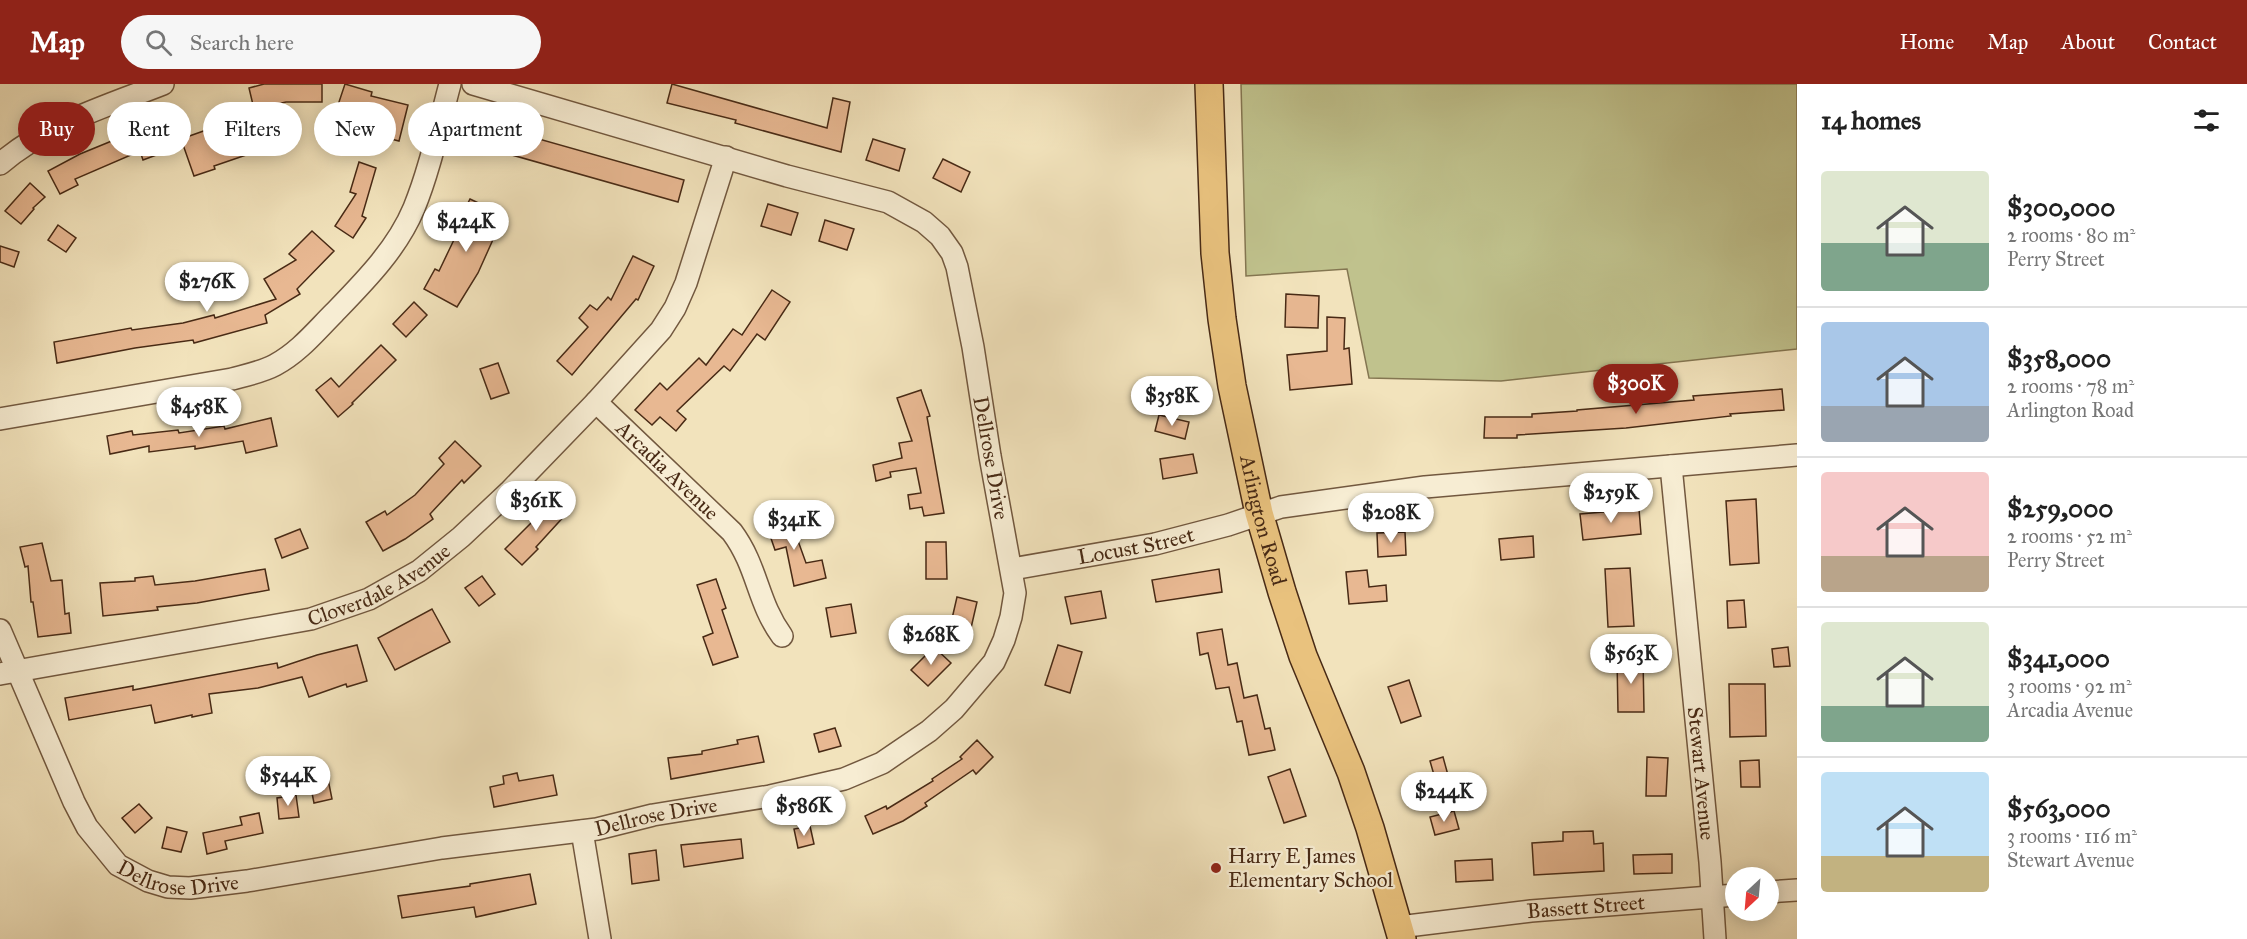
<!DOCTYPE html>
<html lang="en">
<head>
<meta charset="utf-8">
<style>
	body { margin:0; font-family:"IM FELL Great Primer",serif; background:#f6f6f6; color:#222; height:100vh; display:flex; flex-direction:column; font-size:22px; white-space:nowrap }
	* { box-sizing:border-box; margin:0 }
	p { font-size:20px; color:#767676 }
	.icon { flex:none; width:33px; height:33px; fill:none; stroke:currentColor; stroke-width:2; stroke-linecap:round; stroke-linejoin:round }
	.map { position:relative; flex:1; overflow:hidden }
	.panel { display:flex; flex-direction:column; background:#fff; width:450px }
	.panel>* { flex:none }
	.guide { position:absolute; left:18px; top:18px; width:570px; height:54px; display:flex; gap:12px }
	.needle { width:39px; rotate:206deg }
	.fabs { position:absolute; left:1725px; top:783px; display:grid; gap:12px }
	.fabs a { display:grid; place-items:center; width:54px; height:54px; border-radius:50%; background:#fff; box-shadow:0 3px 15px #0003; font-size:30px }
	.price { position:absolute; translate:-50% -51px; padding:0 14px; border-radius:21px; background:#fff; color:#222; font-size:20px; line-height:39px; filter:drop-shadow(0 2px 3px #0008) }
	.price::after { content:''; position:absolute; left:50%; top:36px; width:18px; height:14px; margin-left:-9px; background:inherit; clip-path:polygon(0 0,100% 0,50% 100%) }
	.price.current { background:#8f2418; color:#fff }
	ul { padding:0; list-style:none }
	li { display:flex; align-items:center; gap:18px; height:150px; padding:0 24px }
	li+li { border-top:2px solid #e0e0e0 }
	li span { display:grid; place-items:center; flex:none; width:168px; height:120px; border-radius:6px; color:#555 }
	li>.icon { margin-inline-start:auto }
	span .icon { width:72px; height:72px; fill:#fffc; stroke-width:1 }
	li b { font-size:26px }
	h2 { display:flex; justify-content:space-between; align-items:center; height:72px; padding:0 24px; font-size:26px }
	.tag { padding:0 21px; border-radius:27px; background:#fff; box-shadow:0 3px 15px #0003; font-size:21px; line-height:54px }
	.tag.current { background:#8f2418; color:#fff }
	header { display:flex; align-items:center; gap:36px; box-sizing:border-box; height:84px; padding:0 30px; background:#8f2418; color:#fff }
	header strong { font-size:28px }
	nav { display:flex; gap:33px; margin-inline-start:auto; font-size:21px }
	.search { width:420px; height:54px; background:#f6f6f6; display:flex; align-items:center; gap:15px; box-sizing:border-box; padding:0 21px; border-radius:33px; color:#767676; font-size:22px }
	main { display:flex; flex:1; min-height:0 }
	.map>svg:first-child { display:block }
	.green { fill:#c0c28d; stroke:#847651; stroke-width:1.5 }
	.building { fill:#e8b892; stroke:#482a15; stroke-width:1.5 }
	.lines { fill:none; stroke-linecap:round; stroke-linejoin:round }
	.minor-casing { stroke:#72583f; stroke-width:24 }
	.major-casing { stroke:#482a15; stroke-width:30 }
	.minor { stroke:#f7edd3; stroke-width:21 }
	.major { stroke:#e9c27e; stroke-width:27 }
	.poi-dot { fill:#8f2418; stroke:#f7edd3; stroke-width:2 }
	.labels { text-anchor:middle; stroke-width:4.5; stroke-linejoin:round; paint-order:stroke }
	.street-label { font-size:21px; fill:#482a15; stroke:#f7edd3 }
	.poi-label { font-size:21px; fill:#482a15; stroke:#f7edd3; text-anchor:start }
</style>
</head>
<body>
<header>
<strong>Map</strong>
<div class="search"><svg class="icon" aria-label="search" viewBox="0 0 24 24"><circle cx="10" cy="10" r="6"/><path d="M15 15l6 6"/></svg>Search here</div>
<nav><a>Home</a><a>Map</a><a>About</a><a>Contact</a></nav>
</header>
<main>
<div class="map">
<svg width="1797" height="855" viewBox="0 0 1797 855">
	<rect width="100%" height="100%" fill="#f2e3bc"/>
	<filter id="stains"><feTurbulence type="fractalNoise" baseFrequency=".00333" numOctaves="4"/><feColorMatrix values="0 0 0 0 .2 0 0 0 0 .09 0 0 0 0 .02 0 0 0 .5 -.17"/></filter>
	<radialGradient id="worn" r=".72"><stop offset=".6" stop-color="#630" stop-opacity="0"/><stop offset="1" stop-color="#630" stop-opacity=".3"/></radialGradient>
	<polygon class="green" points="1241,0 1797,0 1797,265 1501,297 1369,294 1347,185 1246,192"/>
	<g class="building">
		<polygon points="264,0 322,0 322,18 286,18 254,25 249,4"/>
		<polygon points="345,0 372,8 371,12 408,21 399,57 379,52 383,37 338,21"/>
		<polygon points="672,0 827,44 833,14 850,18 841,68 735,39 736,36 667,19"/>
		<polygon points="240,34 252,69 214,82 215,85 194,92 181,55"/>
		<polygon points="472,36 684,96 678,118 466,58"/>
		<polygon points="158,44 167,67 143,76 140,67 75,95 78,101 60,110 48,87 80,70 119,54 121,58"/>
		<polygon points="873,55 905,65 899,87 866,76"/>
		<polygon points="943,75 970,88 961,108 933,94"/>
		<polygon points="359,78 376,84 362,132 366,134 353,154 335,142 356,110 350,108"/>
		<polygon points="30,99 45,113 33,124 34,125 21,140 5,127"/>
		<polygon points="470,115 504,131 478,189 457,223 424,205 435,185 439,187 462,139 459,137"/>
		<polygon points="768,120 798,129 791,151 761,142"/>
		<polygon points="825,136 854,145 847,166 819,157"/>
		<polygon points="58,141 76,154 66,168 48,156"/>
		<polygon points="312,147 334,167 297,205 300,210 265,231 267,239 194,259 193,256 135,264 57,279 54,258 131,244 132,246 183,239 214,231 215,234 276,215 264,195 296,176 289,170"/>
		<polygon points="0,162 19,168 14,183 0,178"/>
		<polygon points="633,172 654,182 638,216 636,215 572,291 557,277 588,243 579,234 590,221 597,226 608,213 611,216"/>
		<polygon points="772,206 790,218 765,256 757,250 730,287 724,282 677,327 686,335 676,347 660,333 652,341 635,326 660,299 667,306 699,274 706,281 733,245 742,251"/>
		<polygon points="1286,210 1319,212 1318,244 1285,243"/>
		<polygon points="414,218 427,231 406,253 393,240"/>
		<polygon points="1327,233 1345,234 1344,265 1349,264 1352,300 1290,306 1287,271 1327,267"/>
		<polygon points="381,261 396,276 352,319 353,320 338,333 316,306 331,294 339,303"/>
		<polygon points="498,279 509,309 491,315 480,285"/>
		<polygon points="1782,305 1784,326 1730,330 1731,332 1626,344 1517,351 1517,354 1484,354 1485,333 1532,333 1532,330 1577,327 1577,326 1694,316 1693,312"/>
		<polygon points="921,306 930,332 927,333 944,429 924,432 922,423 910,425 908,411 921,409 916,384 890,388 891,393 876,397 873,381 902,374 899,359 912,357 897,314"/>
		<polygon points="1159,331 1189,338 1185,355 1155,347"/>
		<polygon points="271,334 277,362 246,369 243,357 195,365 195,362 149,368 149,362 110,370 107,352 132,347 133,351 178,346 179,349 224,342 225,345"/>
		<polygon points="455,357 481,382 464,399 462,396 430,430 433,435 405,455 383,467 366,438 385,427 387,431 415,411 444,380 439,374"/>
		<polygon points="1193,370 1197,389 1163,395 1160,375"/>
		<polygon points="550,414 567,429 536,463 538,465 522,481 505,465 537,433 534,430"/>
		<polygon points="1756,415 1759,479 1730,481 1726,417"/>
		<polygon points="1639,425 1641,450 1583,456 1580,430"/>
		<polygon points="788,429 806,479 822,476 826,494 794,502 786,463 775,466 765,437"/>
		<polygon points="300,445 308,464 282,474 275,455"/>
		<polygon points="1405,448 1406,471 1378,473 1377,449"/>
		<polygon points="1533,452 1534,473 1501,476 1499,455"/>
		<polygon points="926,458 946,458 947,495 926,495"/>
		<polygon points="42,459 51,497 62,496 65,530 69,529 71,549 38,553 33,518 31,518 28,482 25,483 20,463"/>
		<polygon points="1630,484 1634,542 1608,543 1605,485"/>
		<polygon points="265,485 269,506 197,519 157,523 158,526 103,532 100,499 135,497 135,494 153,492 155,501 195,497"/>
		<polygon points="1219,485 1222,508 1156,518 1152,496"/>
		<polygon points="1367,486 1369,503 1386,501 1387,517 1349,520 1346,488"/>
		<polygon points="482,492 495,510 479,522 465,504"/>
		<polygon points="716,495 726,524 722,526 738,573 713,581 703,553 713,549 697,501"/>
		<polygon points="1101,507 1106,534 1071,540 1065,513"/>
		<polygon points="957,513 977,518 968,557 948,552"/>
		<polygon points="1744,516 1746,543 1728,544 1727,517"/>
		<polygon points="851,520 856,549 831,553 826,524"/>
		<polygon points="432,525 450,558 395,586 378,554"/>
		<polygon points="1222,545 1228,581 1237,579 1244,614 1257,611 1265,645 1270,644 1275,666 1249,671 1242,637 1237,638 1229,603 1216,605 1208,569 1200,571 1197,549"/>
		<polygon points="357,561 367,597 347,603 346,600 309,613 302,593 258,604 209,610 212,629 192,633 192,631 155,639 151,621 69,636 65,614 133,602 133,606 277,579 278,584 317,571"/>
		<polygon points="1058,561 1082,568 1070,609 1045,601"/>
		<polygon points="934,563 951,579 928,602 911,586"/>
		<polygon points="1788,563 1790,582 1774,583 1772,565"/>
		<polygon points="1643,574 1644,628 1618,628 1617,575"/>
		<polygon points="1409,596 1421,632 1401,639 1388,603"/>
		<polygon points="1729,600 1765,600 1766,652 1730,653"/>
		<polygon points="835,644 841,662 819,668 814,650"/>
		<polygon points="758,652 764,678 671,695 668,674 702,670 702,667 738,660 737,656"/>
		<polygon points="977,656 993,673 976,690 973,686 925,719 927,722 903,737 873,750 865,732 886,722 887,725 933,697 932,695 962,675 960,673"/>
		<polygon points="1443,673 1451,702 1438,705 1430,677"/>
		<polygon points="1647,673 1668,674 1666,712 1646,712"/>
		<polygon points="1759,676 1760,703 1741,703 1740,677"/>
		<polygon points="1290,685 1306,732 1284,739 1268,693"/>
		<polygon points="517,689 519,697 553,691 557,711 494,723 490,703 504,700 503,692"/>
		<polygon points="328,695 332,715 314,719 310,699"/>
		<polygon points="296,711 299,733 279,735 277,714"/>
		<polygon points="139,720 152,734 135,749 122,734"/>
		<polygon points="1454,727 1459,745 1435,751 1430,733"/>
		<polygon points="259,729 263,749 225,757 227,765 207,770 203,749 242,741 240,733"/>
		<polygon points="810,742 814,760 798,764 794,745"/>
		<polygon points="167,743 187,748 181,768 162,764"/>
		<polygon points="1593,747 1594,760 1603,759 1604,787 1534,791 1532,759 1563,757 1563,748"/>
		<polygon points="741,755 743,774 684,783 681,761"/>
		<polygon points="656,766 659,796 632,800 629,770"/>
		<polygon points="1672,770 1672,789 1634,790 1633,771"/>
		<polygon points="1492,775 1493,796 1456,798 1455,777"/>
		<polygon points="530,790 536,820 476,833 474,823 402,834 398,812 470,802 470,800"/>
	</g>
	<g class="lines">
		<g class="minor-casing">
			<g id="minor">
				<path d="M0,80C46,40 107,22 163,0"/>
				<path id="s1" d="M596,318L732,448C758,483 757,518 782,552"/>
				<path d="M0,335L232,295C247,291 262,288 275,281C299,268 315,248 334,229C364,198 397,165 414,124C430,85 439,41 450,0"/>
				<path id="s2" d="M1671,382L1710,778L1715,855"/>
				<path id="s3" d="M1012,485L1155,460L1228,441L1281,423L1425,403L1797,371"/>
				<path id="s4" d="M0,546L74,718L87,743L118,781L148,797L168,803L190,804L247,797L442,764L597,745L653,731L770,712L844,695L882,679L929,647L954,625L994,578L1004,556L1011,533L1015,509L990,372L973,263L957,183L952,169L940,152L924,138L888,118L787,92L473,0"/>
				<path id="s5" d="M0,590L311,535L369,515L419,487L461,453L509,408L596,318L661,246L675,224L686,199L726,73"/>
				<polyline points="582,747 600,855"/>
				<polyline points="1768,808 1797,806"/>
				<path id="s6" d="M1399,843L1531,827L1736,811"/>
			</g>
		</g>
		<g class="major-casing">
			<g id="major">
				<path id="s7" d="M1209,0L1215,169L1222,235L1232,302L1259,429L1282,508L1303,572L1351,688L1370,744L1402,855"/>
			</g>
		</g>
		<use href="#minor" class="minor"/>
		<use href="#major" class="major"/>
	</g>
	<circle class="poi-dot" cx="1216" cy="784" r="6"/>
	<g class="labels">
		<g class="street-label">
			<text transform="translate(991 374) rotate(80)" y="7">Dellrose Drive</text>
			<text dy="7" stroke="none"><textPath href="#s1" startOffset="99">Arcadia Avenue</textPath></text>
			<text dy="7" stroke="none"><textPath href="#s7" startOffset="441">Arlington Road</textPath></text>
			<text dy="7" stroke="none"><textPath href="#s3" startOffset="126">Locust Street</textPath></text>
			<text dy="7" stroke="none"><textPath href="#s5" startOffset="392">Cloverdale Avenue</textPath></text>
			<text dy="7" stroke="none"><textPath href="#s2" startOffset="309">Stewart Avenue</textPath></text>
			<text dy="7" stroke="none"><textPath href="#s4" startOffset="813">Dellrose Drive</textPath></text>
			<text dy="7" stroke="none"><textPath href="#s4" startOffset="328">Dellrose Drive</textPath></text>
			<text dy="7" stroke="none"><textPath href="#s6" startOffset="188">Bassett Street</textPath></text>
		</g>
		<g class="poi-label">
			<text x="1228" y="779">Harry E James<tspan x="1228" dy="24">Elementary School</tspan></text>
		</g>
	</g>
	<rect width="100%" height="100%" filter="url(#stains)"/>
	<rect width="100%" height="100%" fill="url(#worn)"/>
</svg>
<div class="fabs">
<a><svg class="needle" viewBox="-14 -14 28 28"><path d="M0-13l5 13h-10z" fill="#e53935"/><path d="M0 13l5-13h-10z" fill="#767676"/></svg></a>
</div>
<b class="price" style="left:466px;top:169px">$424K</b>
<b class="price" style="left:207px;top:229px">$276K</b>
<b class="price current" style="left:1636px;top:331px">$300K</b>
<b class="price" style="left:1172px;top:343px">$358K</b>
<b class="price" style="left:199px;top:354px">$458K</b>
<b class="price" style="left:1611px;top:440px">$259K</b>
<b class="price" style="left:536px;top:448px">$361K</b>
<b class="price" style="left:1391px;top:460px">$208K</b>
<b class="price" style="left:794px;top:467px">$341K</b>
<b class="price" style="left:931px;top:582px">$268K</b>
<b class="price" style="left:1631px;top:601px">$563K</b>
<b class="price" style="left:288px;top:723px">$544K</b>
<b class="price" style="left:1444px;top:739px">$244K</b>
<b class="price" style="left:804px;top:753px">$586K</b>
<div class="guide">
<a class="tag current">Buy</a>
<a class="tag">Rent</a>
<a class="tag">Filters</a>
<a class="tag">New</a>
<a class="tag">Apartment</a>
</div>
</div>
<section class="panel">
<h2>14 homes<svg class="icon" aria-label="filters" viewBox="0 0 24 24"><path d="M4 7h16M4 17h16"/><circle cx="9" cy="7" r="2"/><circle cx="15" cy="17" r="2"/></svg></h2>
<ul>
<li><span style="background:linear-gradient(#dfe7d0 60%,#7fa58c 0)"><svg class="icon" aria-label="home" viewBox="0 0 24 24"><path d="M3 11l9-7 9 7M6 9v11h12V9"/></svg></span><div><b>$300,000</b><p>2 rooms · 80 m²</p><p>Perry Street</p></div></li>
<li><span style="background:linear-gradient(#a9c7e8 70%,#9aa5b1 0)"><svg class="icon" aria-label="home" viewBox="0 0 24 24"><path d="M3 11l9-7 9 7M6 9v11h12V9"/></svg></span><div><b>$358,000</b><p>2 rooms · 78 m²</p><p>Arlington Road</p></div></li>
<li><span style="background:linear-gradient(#f6c9c9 70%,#b9a48a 0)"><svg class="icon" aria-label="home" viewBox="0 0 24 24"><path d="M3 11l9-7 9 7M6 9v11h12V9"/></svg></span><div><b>$259,000</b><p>2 rooms · 52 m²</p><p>Perry Street</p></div></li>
<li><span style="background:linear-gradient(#dfe7d0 70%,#7fa58c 0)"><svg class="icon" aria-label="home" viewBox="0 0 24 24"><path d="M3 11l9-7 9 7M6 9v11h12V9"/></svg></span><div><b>$341,000</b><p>3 rooms · 92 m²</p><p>Arcadia Avenue</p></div></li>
<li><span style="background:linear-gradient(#bfe0f5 70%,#c2b280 0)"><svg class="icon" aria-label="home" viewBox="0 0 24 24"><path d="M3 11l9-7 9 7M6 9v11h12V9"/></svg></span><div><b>$563,000</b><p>3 rooms · 116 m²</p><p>Stewart Avenue</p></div></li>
</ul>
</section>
</main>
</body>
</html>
